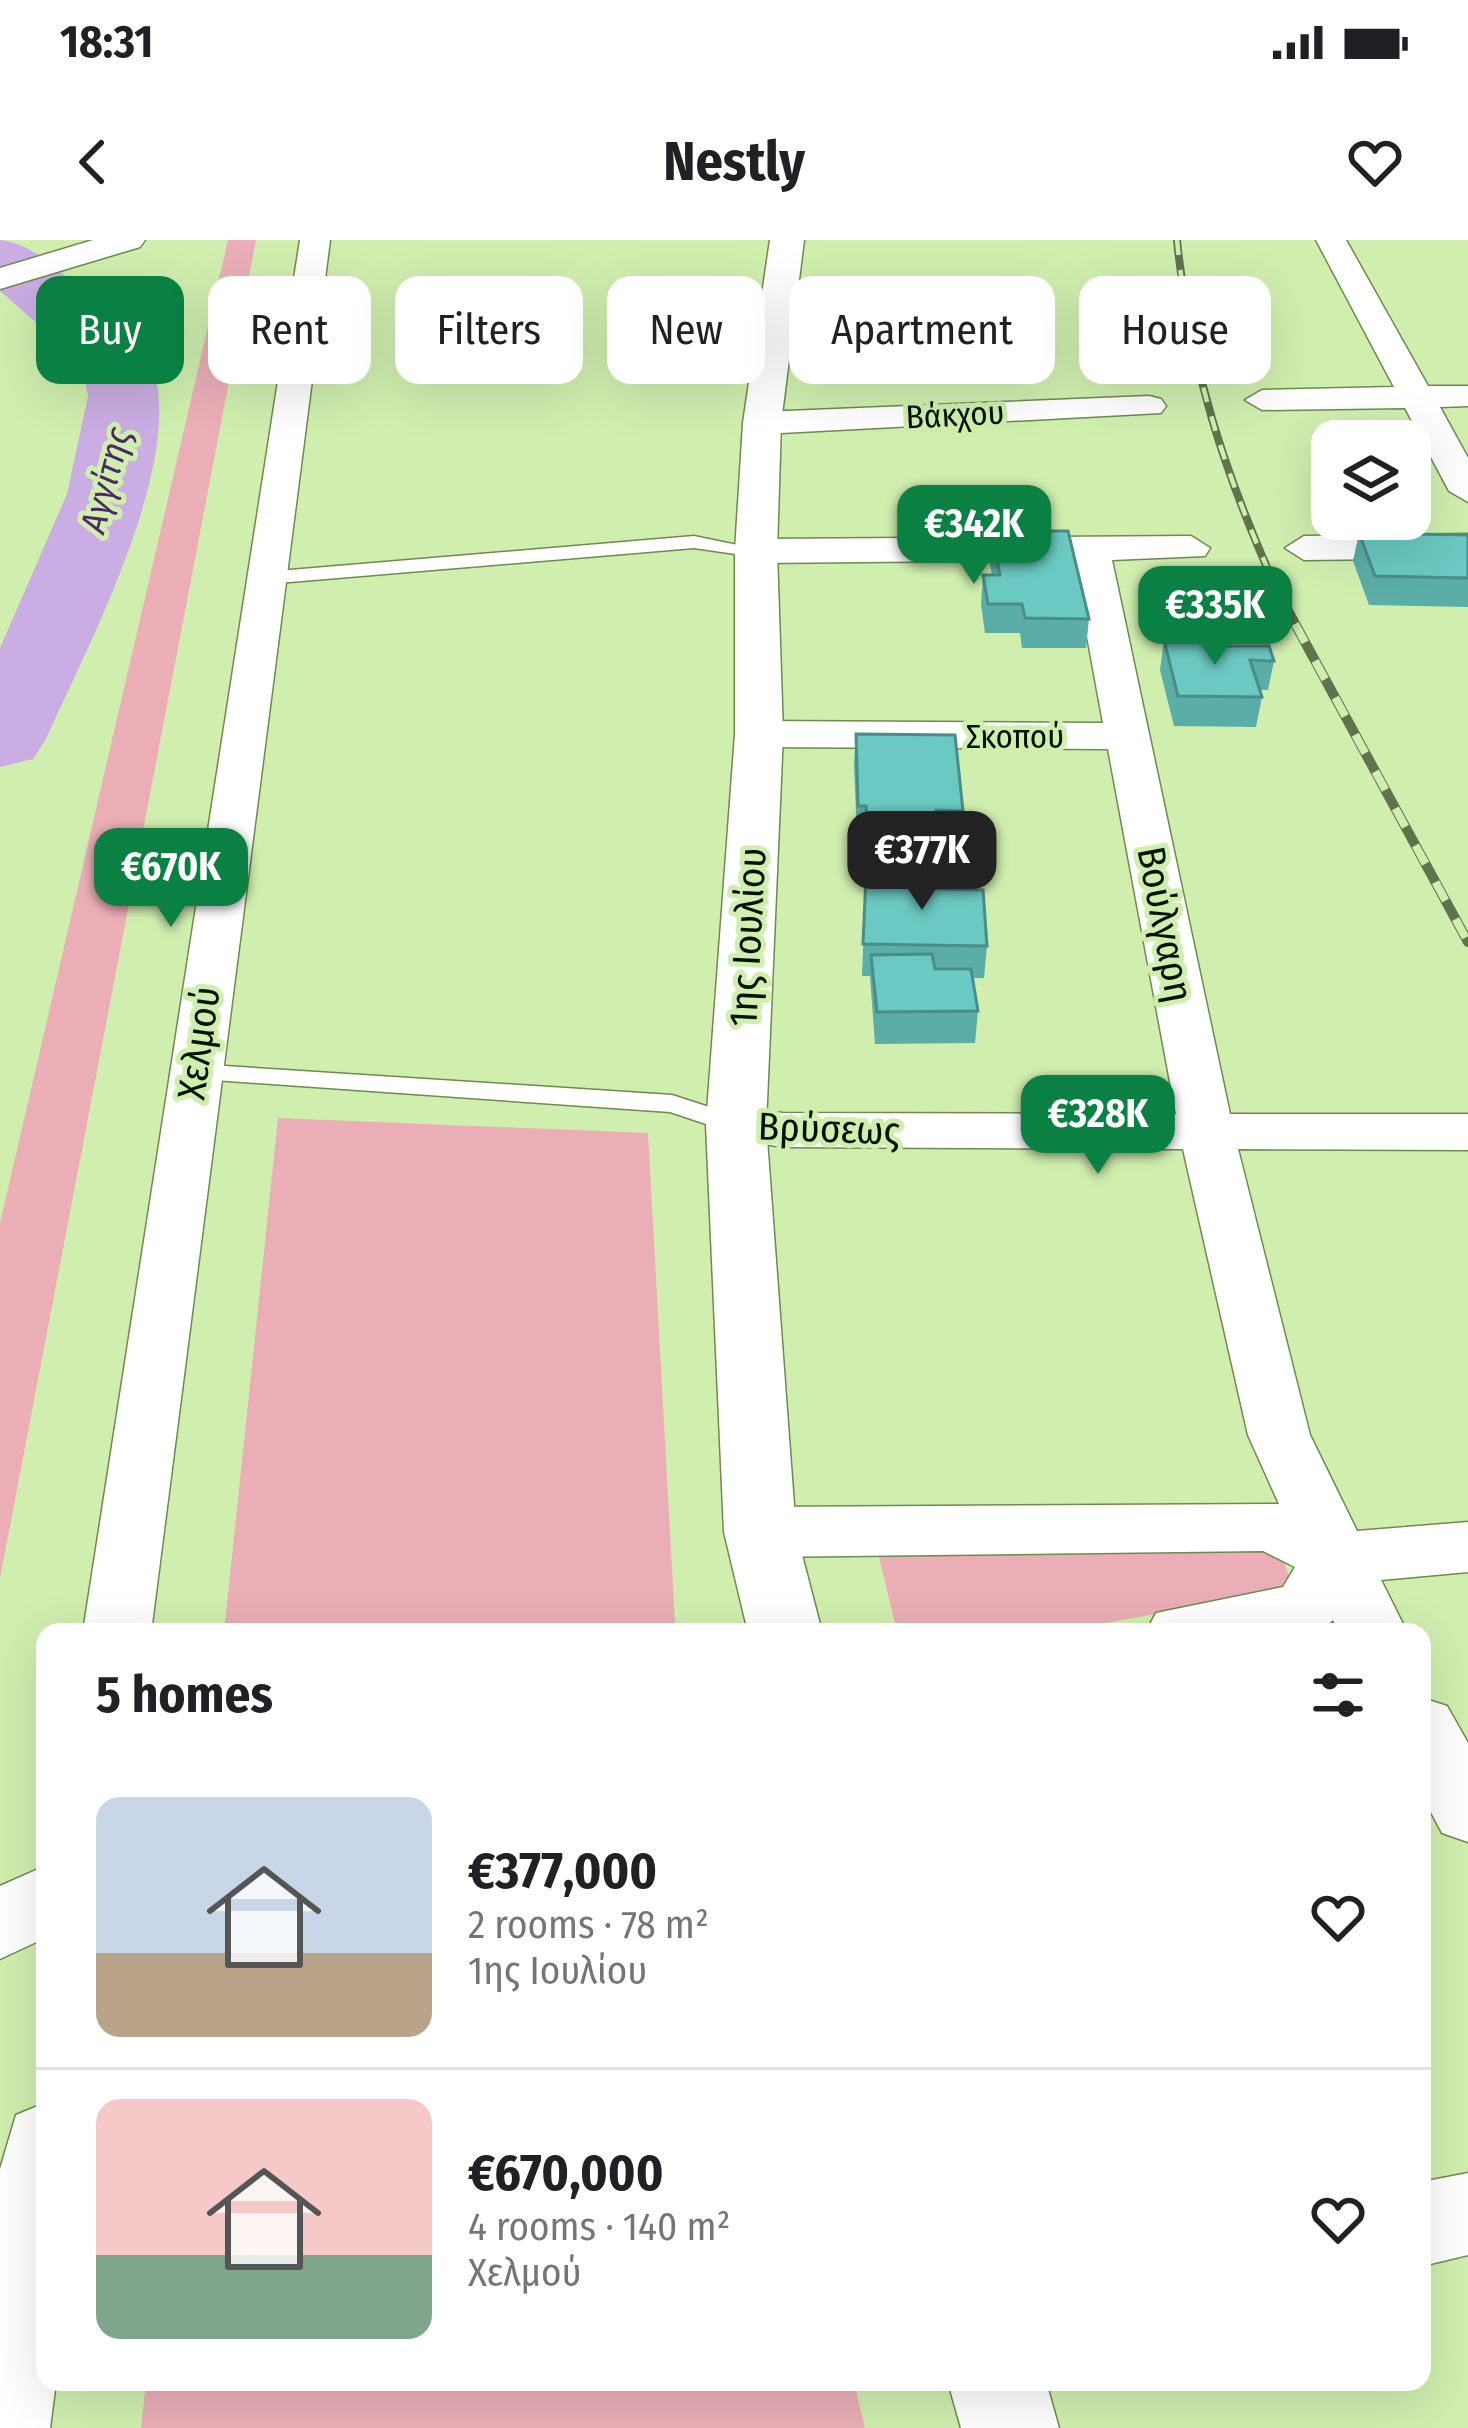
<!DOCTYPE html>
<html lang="en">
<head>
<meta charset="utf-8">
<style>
	body { margin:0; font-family:"Fira Sans Condensed",sans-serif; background:#f6f6f6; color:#202124; height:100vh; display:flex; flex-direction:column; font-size:45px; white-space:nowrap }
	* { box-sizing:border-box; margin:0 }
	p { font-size:39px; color:#757577 }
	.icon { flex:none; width:66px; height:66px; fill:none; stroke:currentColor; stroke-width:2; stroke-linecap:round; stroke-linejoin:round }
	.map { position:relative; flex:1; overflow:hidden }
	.side { position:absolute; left:36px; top:1383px; width:1395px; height:768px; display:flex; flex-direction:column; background:#fff; border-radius:24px; box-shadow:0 12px 48px #0002 }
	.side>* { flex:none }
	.guide { position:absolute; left:36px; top:36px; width:1398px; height:108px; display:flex; gap:24px }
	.controls { position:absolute; left:1311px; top:180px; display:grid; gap:24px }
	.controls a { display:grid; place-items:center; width:120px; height:120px; border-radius:24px; background:#fff; box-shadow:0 12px 48px #0002; font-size:60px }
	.price { position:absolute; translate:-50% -102px; padding:0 27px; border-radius:24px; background:#0b8043; color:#fff; font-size:39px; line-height:78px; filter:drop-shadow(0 3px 6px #0008) }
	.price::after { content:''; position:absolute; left:50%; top:72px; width:36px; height:27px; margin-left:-18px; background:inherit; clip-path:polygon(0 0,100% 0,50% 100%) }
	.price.active { background:#222; color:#fff }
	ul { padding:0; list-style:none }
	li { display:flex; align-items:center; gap:36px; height:300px; padding:0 60px }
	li+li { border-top:3px solid #e0e0e0 }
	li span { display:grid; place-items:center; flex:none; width:336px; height:240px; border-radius:24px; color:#555 }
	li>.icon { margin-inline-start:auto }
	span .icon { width:144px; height:144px; fill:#fffc; stroke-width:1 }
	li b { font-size:51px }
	h2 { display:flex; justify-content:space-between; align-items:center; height:144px; padding:0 60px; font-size:51px }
	.tag { padding:0 42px; border-radius:24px; background:#fff; box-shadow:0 12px 48px #0002; font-size:42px; line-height:108px }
	.tag.active { background:#0b8043; color:#fff }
	.status { display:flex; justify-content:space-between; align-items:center; height:84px; padding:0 60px; background:#fff; direction:ltr }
	.status svg { height:33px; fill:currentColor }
	header { display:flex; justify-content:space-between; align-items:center; height:156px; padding:0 60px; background:#fff; font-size:54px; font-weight:700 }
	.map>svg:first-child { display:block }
	.green { fill:#ebaeb7 }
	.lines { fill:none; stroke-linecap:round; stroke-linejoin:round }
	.river { fill:#caade3; fill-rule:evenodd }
	.lane-casing { stroke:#6e8a4e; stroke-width:3 }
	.street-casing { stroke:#6e8a4e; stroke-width:3 }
	.secondary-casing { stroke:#6e8a4e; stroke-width:3 }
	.primary-casing { stroke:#6e8a4e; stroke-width:3 }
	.lane { fill:#fff; fill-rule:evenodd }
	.street { fill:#fff; fill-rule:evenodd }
	.secondary { fill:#fff; fill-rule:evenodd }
	.primary { fill:#fff; fill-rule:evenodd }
	.rail-far1-casing { stroke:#5f734d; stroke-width:8 }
	.rail-casing { stroke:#5f734d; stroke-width:10 }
	.rail-far1 { stroke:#d0efaf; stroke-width:4.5; stroke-dasharray:15; stroke-linecap:butt }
	.rail { stroke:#d0efaf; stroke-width:8; stroke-dasharray:21; stroke-linecap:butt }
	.wall { fill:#5bada7 }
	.building { fill:#6ac9c2; stroke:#4a8d88; stroke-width:3 }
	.labels { text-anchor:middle; stroke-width:10; stroke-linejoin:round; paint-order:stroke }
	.far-street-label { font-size:33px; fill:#071100; stroke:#d0efaf }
	.far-water-label { font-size:36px; font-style:italic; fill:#4d2766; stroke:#d0efaf }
	.street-label { font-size:39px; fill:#071100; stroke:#d0efaf }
</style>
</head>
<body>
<div class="status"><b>18:31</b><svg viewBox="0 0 49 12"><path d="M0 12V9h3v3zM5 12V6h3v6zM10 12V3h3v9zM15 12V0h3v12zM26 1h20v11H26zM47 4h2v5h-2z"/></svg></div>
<header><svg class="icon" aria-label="back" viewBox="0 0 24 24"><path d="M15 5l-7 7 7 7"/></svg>Nestly<svg class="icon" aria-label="heart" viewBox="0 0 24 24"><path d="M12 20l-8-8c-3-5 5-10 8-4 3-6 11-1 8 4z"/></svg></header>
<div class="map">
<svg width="1468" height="2188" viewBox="0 0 1468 2188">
	<rect width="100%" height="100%" fill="#d0efaf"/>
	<g class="green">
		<polygon points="228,0 256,0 0,1338 0,983"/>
		<polygon points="278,878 648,893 675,1383 636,1392 224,1392"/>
		<polygon points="1278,1306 1294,1350 1053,1392 897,1392 879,1317"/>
		<polygon points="146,2142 854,2142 865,2188 141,2188"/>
	</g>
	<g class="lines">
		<path class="river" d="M0,0C32,3 60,32 84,52C109,71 141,95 152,125C187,221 86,409 46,499L33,519L0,527V408L67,254L88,156L81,122L0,51Z"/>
		<g class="lane-casing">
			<g id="lane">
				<polygon points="694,296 766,311 756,317 694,308 266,344 256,338 266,332"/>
				<polygon points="194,824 672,855 746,879 750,885 736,894 670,872 185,838 181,832"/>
			</g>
		</g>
		<g class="street-casing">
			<g id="street">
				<polygon points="300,0 330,0 151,1392 83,1392"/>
				<polygon points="1316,0 1346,0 1428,146 1468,146 1468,166 1440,167 1468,218 1468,262 1449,251 1405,168 1262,170 1245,160 1262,150 1394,147"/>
				<polygon points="1149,156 1161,159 1166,166 1161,173 762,194 744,183 762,172"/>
				<polygon points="1468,294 1468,318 1304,320 1285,308 1304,296"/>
				<polygon points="1191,296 1210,308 1205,316 1112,320 1230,874 1468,874 1468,910 1238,909 1310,1195 1357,1291 1468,1282 1468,1332 1381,1340 1407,1392 1339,1392 1333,1380 1319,1392 1146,1392 1156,1373 1283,1347 1295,1327 1263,1311 760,1317 737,1310 727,1292 737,1274 760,1267 1279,1264 1248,1195 1183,909 783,907 717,897 709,885 717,873 736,868 783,873 1176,874 1108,509 759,507 744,503 737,494 744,485 759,481 1103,483 1073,320 756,323 737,311 756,299"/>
				<polygon points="1422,1458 1447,1466 1468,1503 1468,1602 1442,1593 1422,1555"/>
				<polygon points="45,1626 45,1698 0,1719 0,1646"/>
				<polygon points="45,1863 45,2142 56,2142 50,2188 0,2188 0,1929 16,1875"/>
				<polygon points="1468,1933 1468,2015 1422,2026 1422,1942"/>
			</g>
		</g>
		<g class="secondary-casing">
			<polygon id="secondary" points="93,0 145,0 140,7 0,49 0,28"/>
		</g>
		<g class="primary-casing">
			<g id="primary">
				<polygon points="770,0 804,0 781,183 777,311 783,494 766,885 796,1292 822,1392 748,1392 724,1292 706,885 735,494 735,311 743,183"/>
				<polygon points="948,2142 1046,2142 1059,2188 961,2188"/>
			</g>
		</g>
		<use href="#lane" class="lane"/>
		<use href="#street" class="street"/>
		<use href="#secondary" class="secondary"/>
		<use href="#primary" class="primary"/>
		<g class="rail-far1-casing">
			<path id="rail-far1" d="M1177,0C1189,125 1225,235 1277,350"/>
		</g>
		<g class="rail-casing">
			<polyline id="rail" points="1275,347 1468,702"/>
		</g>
		<use href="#rail-far1" class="rail-far1"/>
		<use href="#rail" class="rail"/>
	</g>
	<g class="wall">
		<polygon points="991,291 1089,379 1086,408 1022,408 1020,393 985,393 981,364 983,335 992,335 989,319"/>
		<polygon points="1359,293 1468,295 1468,367 1369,365 1353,321"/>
		<polygon points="1164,400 1226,406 1274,421 1268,450 1260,450 1262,457 1256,487 1174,486 1160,430"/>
		<polygon points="856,494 963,571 960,601 939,601 941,621 939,649 987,706 984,738 973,738 978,771 975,803 875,804 870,736 862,736 866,635 865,597 857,597 854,524"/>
	</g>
	<g class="building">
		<polygon points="991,291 1068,291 1089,379 1025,378 1022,364 988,364 983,335 1000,335"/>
		<polygon points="1359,293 1468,295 1468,338 1375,336"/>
		<polygon points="1164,400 1224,400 1226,406 1269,406 1274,421 1250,420 1262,457 1178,456"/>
		<polygon points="856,494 955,495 963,571 936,570 941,621 869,620 866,566 858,566"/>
		<polygon points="866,635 936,637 937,649 983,650 987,706 863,704"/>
		<polygon points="932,714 935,729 971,729 978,771 877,772 871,715"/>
	</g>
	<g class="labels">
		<g class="far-street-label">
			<text transform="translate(955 174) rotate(-3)" y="12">Βάκχου</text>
			<text x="1015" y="508">Σκοπού</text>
		</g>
		<g class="far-water-label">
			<text transform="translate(105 240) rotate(-75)" y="13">Αγγίτης</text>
		</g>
		<g class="street-label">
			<text transform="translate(1166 684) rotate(79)" y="14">Βούλγαρη</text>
			<text transform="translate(747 697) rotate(-87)" y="14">1ης Ιουλίου</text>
			<text transform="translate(198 803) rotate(-82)" y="14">Χελμού</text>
			<text transform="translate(829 888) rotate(2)" y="14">Βρύσεως</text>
		</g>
	</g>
</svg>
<div class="controls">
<a><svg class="icon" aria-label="layers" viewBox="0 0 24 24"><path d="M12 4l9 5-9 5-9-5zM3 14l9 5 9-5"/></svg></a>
</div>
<b class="price" style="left:974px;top:347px">€342K</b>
<b class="price" style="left:1215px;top:428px">€335K</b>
<b class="price active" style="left:922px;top:673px">€377K</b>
<b class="price" style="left:171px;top:690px">€670K</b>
<b class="price" style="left:1098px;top:937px">€328K</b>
<div class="guide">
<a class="tag active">Buy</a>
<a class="tag">Rent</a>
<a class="tag">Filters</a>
<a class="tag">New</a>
<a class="tag">Apartment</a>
<a class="tag">House</a>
</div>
<section class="side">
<h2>5 homes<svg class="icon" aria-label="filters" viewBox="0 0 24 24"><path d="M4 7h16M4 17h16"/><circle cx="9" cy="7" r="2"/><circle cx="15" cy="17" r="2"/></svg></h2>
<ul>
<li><span style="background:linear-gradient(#c9d6e8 65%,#b9a48a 0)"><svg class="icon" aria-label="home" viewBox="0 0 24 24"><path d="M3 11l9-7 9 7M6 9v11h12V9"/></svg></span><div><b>€377,000</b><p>2 rooms · 78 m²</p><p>1ης Ιουλίου</p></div><svg class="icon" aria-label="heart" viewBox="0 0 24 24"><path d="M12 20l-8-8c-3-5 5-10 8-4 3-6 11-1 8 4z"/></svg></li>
<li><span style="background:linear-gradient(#f6c9c9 65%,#7fa58c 0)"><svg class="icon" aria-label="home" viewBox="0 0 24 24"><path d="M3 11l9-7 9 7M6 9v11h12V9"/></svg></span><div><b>€670,000</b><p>4 rooms · 140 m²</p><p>Χελμού</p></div><svg class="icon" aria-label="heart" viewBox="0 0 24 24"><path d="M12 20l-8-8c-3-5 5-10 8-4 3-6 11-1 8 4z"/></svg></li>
</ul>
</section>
</div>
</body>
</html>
